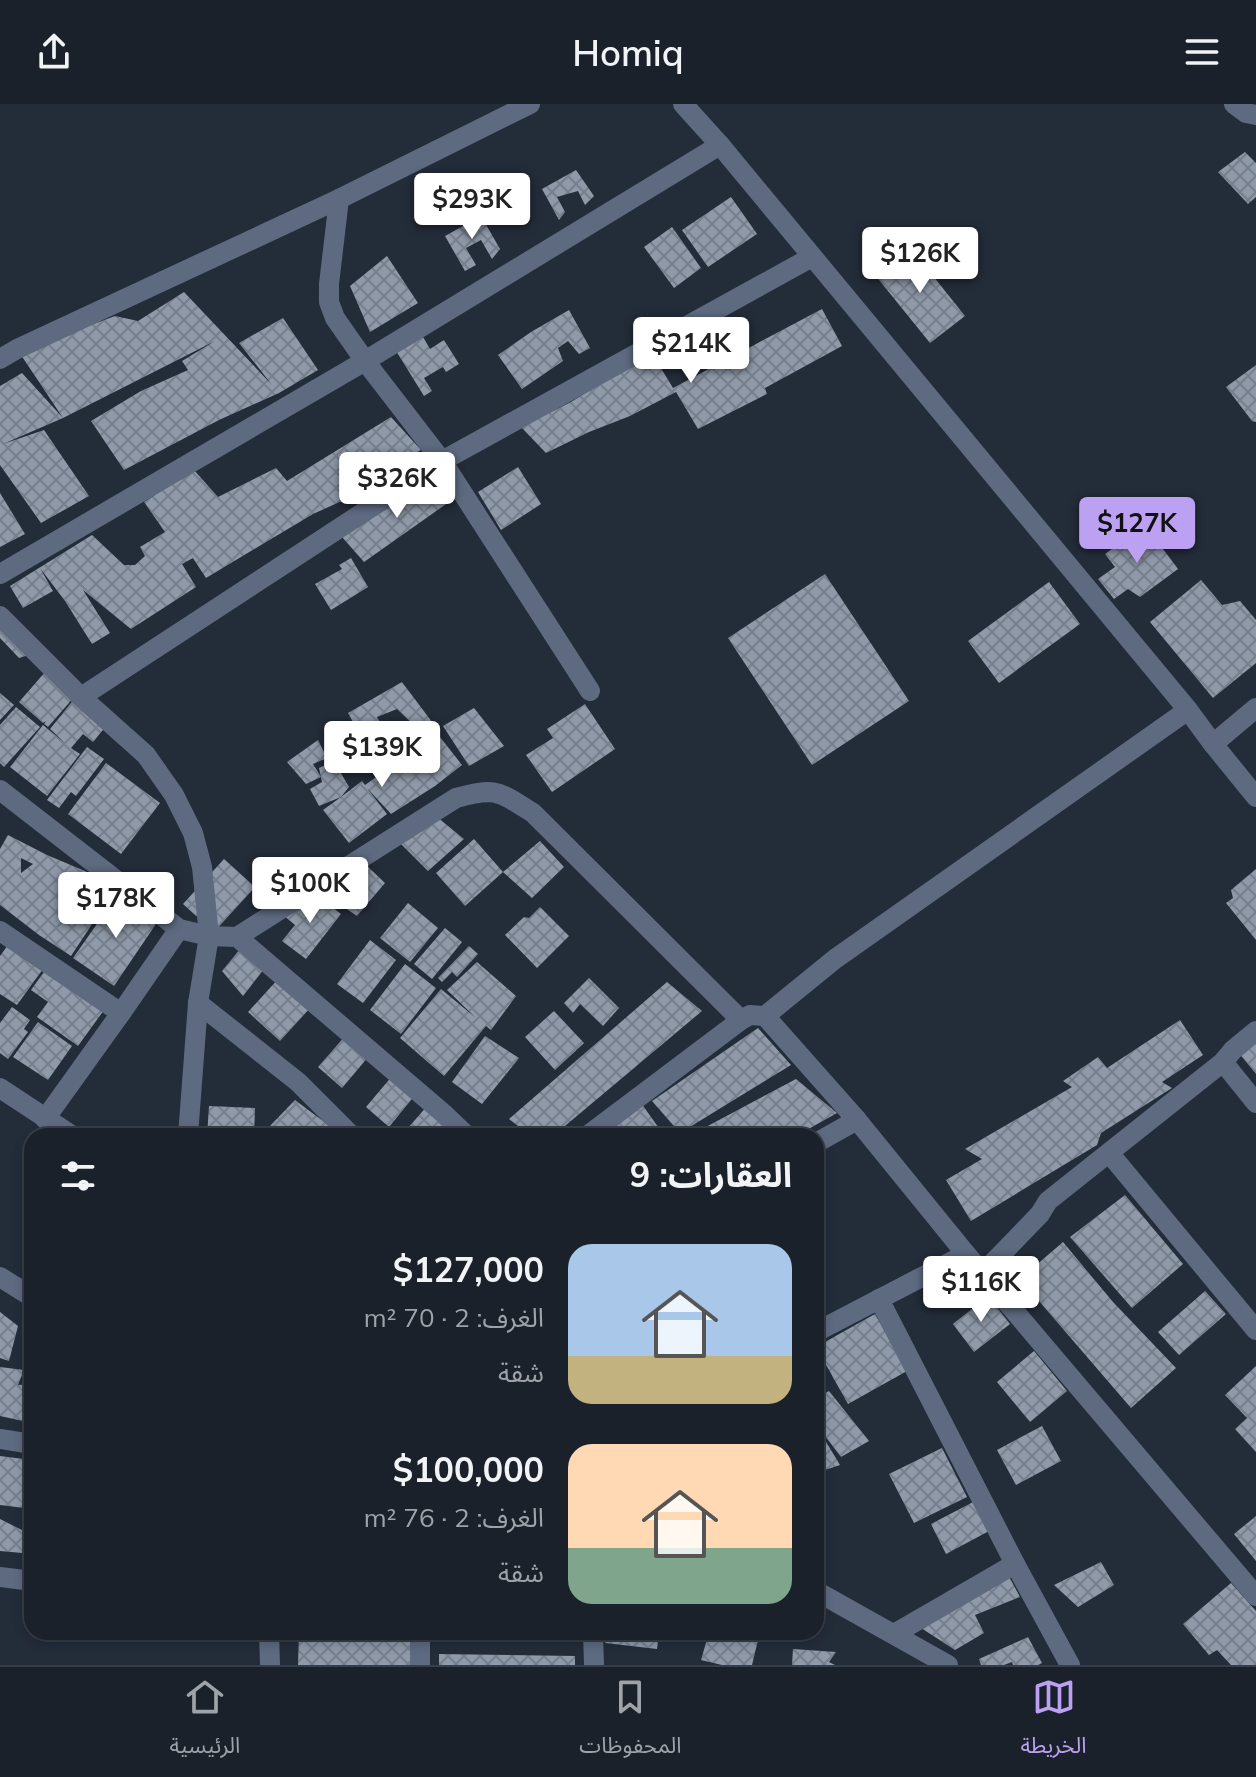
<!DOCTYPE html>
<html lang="ar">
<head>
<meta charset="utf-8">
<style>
	body { margin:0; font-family:Mulish,"Noto Sans Arabic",sans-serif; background:#232933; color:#f1f3f6; direction:rtl; height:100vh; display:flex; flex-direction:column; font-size:30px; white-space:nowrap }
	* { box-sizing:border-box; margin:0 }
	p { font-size:26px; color:#9fa3a9 }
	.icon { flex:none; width:44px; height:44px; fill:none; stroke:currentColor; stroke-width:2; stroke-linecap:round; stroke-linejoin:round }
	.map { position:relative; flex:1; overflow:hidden; direction:ltr }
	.panel { position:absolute; left:24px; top:1024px; width:800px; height:512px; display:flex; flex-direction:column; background:#1a212b; border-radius:24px; box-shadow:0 4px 12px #0003,0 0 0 2px #383e47; direction:rtl }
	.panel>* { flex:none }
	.price { position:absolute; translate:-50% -68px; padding:0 18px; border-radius:8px; background:#fff; color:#222; font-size:26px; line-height:52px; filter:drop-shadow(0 2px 4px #0008) }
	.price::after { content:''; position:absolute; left:50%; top:48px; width:24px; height:18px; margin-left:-12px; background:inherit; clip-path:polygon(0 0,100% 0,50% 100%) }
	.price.current { background:#bca0f2; color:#111 }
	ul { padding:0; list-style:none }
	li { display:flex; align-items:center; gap:24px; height:200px; padding:0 32px }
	li span { display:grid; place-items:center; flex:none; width:224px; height:160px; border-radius:24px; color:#555 }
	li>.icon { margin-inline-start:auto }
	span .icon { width:96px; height:96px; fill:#fffc; stroke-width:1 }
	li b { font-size:34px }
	h2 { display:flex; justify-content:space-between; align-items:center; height:96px; padding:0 32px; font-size:34px }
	header { display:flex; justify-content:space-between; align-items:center; height:104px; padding:0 32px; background:#1a212b; font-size:36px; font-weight:600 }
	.dock { display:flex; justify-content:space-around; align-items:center; height:112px; border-top:2px solid #383e47; background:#1a212b; font-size:22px; color:#9fa3a9 }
	.dock a { display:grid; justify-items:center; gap:4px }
	.dock .current { color:#bca0f2 }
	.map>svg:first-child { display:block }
	.building { fill:url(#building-cross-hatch); fill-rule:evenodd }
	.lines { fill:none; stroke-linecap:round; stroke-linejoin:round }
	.street { stroke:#5d6a80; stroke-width:20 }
</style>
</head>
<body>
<header><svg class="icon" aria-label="menu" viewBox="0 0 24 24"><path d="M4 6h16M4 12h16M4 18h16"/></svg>Homiq<svg class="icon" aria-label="share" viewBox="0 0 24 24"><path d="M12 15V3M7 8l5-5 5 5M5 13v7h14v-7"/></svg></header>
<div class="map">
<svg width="1256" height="1561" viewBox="0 0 1256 1561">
	<defs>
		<pattern id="building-cross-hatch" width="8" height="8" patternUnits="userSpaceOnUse" patternTransform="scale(2)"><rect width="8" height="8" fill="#8e99a9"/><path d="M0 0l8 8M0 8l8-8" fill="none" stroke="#777f8b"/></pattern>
	</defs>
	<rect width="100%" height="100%" fill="#232c39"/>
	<g class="building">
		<polygon points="1245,48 1256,59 1256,93 1248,100 1218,68"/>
		<polygon points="576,66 594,92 585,101 578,87 557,93 565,108 559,116 542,85"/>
		<polygon points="731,93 757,130 708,163 682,126"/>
		<polygon points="481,112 500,145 492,155 481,136 466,144 476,161 465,167 445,132"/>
		<polygon points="672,123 701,164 674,184 644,143"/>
		<polygon points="910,143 965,212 930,239 875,171"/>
		<polygon points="387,152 418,199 370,228 350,182"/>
		<polygon points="184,188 272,281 239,239 283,214 318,266 279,289 219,316 124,366 91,317 141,287 188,266 182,257 215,237 63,314 3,340 44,326 89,392 41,419 0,361 0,282 22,269 63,314 19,248 115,212 138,217"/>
		<polygon points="822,205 842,242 765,284 767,290 698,325 676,288 630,312 589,328 546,349 521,323 571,298 605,277 653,251 673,284"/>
		<polygon points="569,206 590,244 579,250 568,237 558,244 563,257 522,285 498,251 531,228"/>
		<polygon points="419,226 430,245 444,236 459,260 446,268 443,263 424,274 432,287 424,292 393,242"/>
		<polygon points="1256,261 1256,318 1252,317 1226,283"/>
		<polygon points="391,313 421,346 349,386 353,392 313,410 206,474 187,445 193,454 182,460 196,483 131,525 83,486 110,529 92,540 65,497 40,464 53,487 23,504 10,482 92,431 124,461 135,461 145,452 140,443 165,428 144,398 194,366 218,393 276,364 287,377"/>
		<polygon points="518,363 541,400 501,426 478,388"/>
		<polygon points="437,373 449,398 364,458 342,433"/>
		<polygon points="0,389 25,430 0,443"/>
		<polygon points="1145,421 1178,465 1140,493 1128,485 1114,495 1098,475 1115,463 1105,450"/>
		<polygon points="351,454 368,483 331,506 315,480 342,465 339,461"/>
		<polygon points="825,470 909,597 812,661 728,534"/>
		<polygon points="1201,476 1222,501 1240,497 1256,516 1256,559 1213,594 1150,518"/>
		<polygon points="1049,478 1080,520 999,579 968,537"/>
		<polygon points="0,519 29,551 19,554 0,534"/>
		<polygon points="46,567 75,592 48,623 44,620 46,617 43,619 19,598"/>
		<polygon points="402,578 432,618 421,628 397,605 377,613 393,643 376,659 348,609"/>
		<polygon points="0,589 14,601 0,616"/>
		<polygon points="75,594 107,621 93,638 83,630 71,644 80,650 47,692 10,663 43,621 65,639 50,625"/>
		<polygon points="585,600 615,645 552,688 526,651 553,634 547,625"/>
		<polygon points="16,603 40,623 4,663 0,659 0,621"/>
		<polygon points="474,604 504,642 469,662 443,622"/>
		<polygon points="433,624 462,661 435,682 391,710 367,684 387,710 349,739 323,706 341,693 319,702 310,685 322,678 319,664 334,657 349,683 341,693 362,677 365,681 410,649 423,667 437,656 420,634"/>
		<polygon points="318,636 327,654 313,660 321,673 306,680 287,658"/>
		<polygon points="87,643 104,655 76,692 71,688 59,704 47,696"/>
		<polygon points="106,659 160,699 121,750 68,710"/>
		<polygon points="437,713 464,735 428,767 400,739"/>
		<path d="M8,731L47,751L85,767L114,787L71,852L39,831L0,801V745ZM21,754L33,760L21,769Z"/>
		<polygon points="474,735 503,768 540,737 564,763 532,794 503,768 465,802 436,769"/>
		<polygon points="224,755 255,783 214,828 183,800"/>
		<polygon points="364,759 385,779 357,812 322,788"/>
		<polygon points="1256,765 1256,836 1226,799 1233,794 1231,786"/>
		<polygon points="118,790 158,817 114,882 73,854"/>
		<polygon points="315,790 341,810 306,855 282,837 295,821 284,812"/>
		<polygon points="408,799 438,824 410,858 380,834"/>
		<polygon points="540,803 569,832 537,864 505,831 524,813 529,814"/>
		<polygon points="445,824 462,838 432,875 414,860"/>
		<polygon points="370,836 396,856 363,899 337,880"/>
		<polygon points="8,841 43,865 17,901 0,890 0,852"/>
		<polygon points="469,842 478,850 457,873 452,868 442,878 438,874"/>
		<polygon points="241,844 264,865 243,892 222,867"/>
		<polygon points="477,858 516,892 491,926 486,922 444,972 400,934 441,885 476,914 447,886"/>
		<polygon points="405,860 436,884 401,930 370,906"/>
		<polygon points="46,865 104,906 78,942 37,913 48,898 31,886"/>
		<polygon points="279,874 311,903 280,937 248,908"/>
		<polygon points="589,874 619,904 603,922 580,900 573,909 564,899"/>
		<polygon points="667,878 702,907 553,1032 531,1032 509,1015"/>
		<polygon points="12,903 30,916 24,925 28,928 8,955 0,949 0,919"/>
		<polygon points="554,907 584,939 555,966 525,933"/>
		<polygon points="1180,916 1203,951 1162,978 1172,984 1101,1029 1097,1041 971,1117 946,1076 982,1055 965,1045 1072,983 1063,977 1098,953 1107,964"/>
		<polygon points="38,918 72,942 48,976 13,953"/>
		<polygon points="758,924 791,961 680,1029 652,997"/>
		<polygon points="346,931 369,952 342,984 318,963"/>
		<polygon points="485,932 519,954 482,1000 452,978"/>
		<polygon points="1256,935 1256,970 1238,948"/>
		<polygon points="393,971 416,990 389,1023 366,1003"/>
		<polygon points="796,975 837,1009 796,1032 689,1032"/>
		<polygon points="295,996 331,1023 323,1032 279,1032 268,1024"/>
		<polygon points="641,999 661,1027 653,1032 614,1032 607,1022"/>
		<polygon points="428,1001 454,1024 447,1032 401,1032"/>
		<polygon points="209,1002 255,1004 254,1032 207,1032"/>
		<polygon points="1125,1091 1183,1160 1132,1204 1070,1133"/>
		<polygon points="1063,1138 1113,1198 1176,1264 1131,1304 1020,1175"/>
		<polygon points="1205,1187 1226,1210 1179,1251 1158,1228"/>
		<polygon points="988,1192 1010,1220 974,1248 953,1220"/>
		<polygon points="0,1208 18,1222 9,1257 0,1254"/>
		<polygon points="875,1210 907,1267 848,1300 816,1243"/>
		<polygon points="1034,1247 1067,1287 1030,1318 997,1278"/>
		<polygon points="1256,1262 1256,1348 1235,1325 1247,1314 1225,1291"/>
		<polygon points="0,1263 24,1266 18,1281 32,1280 32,1319 0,1312"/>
		<polygon points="829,1287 869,1337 841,1353 816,1320 816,1316 826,1310 816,1299 816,1295"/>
		<polygon points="816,1321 840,1361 816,1369"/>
		<polygon points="1042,1322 1061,1357 1016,1381 997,1346"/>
		<polygon points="942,1344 967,1393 914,1419 889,1370"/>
		<polygon points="0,1352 32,1356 32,1405 0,1401"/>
		<polygon points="975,1397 991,1426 946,1450 931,1420"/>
		<polygon points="1256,1412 1256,1457 1234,1430"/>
		<polygon points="0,1415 24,1427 22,1449 0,1447"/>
		<polygon points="1101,1458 1114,1481 1078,1503 1054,1481"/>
		<polygon points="1006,1467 1020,1493 975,1511 984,1529 955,1546 918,1522"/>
		<polygon points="1231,1479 1256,1507 1256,1561 1231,1561 1217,1546 1209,1551 1183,1520"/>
		<polygon points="299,1528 413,1528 414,1561 298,1561"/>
		<polygon points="606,1528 659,1528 657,1545 605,1539"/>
		<polygon points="709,1528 743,1528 759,1532 752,1561 722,1561 701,1556"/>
		<polygon points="1028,1533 1042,1559 1038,1561 1013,1561 1012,1558 1004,1561 981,1561 979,1555"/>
		<polygon points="793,1545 836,1548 829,1558 835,1561 792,1561"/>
		<polygon points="439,1550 575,1552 575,1561 439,1561"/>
	</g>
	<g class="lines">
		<g class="street">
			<polyline points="683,0 720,41 1188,606 1213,640 1256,693"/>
			<polyline points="1234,0 1246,9 1256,11"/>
			<polyline points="339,95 329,180 329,198 335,214 365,257 442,357 590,587"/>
			<polyline points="0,255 17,245 339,95 530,0"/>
			<polyline points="0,470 365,257 720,41"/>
			<polyline points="0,512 81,593 146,651 174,691 193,729 202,763 209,832 198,899 188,1032"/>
			<polyline points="81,593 442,357 812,153"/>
			<polyline points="1213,640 1256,604"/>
			<polyline points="0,686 179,825 209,832 237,833 443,1009 467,1032"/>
			<polyline points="0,827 121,909"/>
			<path d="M237,833L456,694C496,683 498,687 533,709L741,916"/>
			<polyline points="198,899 298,978 352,1032"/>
			<polyline points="765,912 835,855 1188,606"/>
			<polyline points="1223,958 1256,999"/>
			<polyline points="0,984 73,1032"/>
			<polyline points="45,1015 121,909 179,825"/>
			<polyline points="587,1032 741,916 750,911 765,912 857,1016 966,1150 1256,1492"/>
			<polyline points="816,1039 857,1016"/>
			<polyline points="1110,1050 1256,1226"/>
			<polyline points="983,1169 1040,1110 1048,1097 1223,958 1233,946 1256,927"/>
			<polyline points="0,1173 32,1193"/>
			<polyline points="879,1195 1015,1460 1070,1561"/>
			<polyline points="816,1228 966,1150"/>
			<polyline points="0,1335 32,1340"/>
			<polyline points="0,1473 32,1477"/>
			<polyline points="816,1487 948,1561"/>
			<polyline points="269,1528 270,1561"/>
			<polyline points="420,1528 420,1561"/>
			<polyline points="593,1528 594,1561"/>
			<polyline points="894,1530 1015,1460"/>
		</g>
	</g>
</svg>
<b class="price" style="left:472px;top:137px">$293K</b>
<b class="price" style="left:920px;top:191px">$126K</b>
<b class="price" style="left:691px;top:281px">$214K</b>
<b class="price" style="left:397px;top:416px">$326K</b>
<b class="price current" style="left:1137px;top:461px">$127K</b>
<b class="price" style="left:382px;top:685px">$139K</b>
<b class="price" style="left:310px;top:821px">$100K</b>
<b class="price" style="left:116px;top:836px">$178K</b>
<b class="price" style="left:981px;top:1220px">$116K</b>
<section class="panel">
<h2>العقارات: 9<svg class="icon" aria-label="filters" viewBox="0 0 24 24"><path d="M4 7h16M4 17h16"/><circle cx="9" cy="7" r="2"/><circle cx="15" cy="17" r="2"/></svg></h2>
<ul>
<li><span style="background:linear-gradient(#a9c7e8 70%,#c2b280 0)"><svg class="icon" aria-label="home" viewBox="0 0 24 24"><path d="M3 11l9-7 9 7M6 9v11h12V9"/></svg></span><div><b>$127,000</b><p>الغرف: 2 · 70 m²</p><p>شقة</p></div></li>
<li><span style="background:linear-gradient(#ffd9b3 65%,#7fa58c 0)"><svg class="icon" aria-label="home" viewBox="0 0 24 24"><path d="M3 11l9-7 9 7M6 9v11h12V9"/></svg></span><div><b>$100,000</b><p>الغرف: 2 · 76 m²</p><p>شقة</p></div></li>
</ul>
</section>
</div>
<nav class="dock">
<a class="current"><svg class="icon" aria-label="map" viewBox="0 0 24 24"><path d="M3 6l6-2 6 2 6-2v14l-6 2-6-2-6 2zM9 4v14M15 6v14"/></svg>الخريطة</a>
<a><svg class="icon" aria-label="saved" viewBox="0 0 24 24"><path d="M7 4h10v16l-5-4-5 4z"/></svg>المحفوظات</a>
<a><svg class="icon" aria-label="home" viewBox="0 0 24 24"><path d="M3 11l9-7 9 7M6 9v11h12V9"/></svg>الرئيسية</a>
</nav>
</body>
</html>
